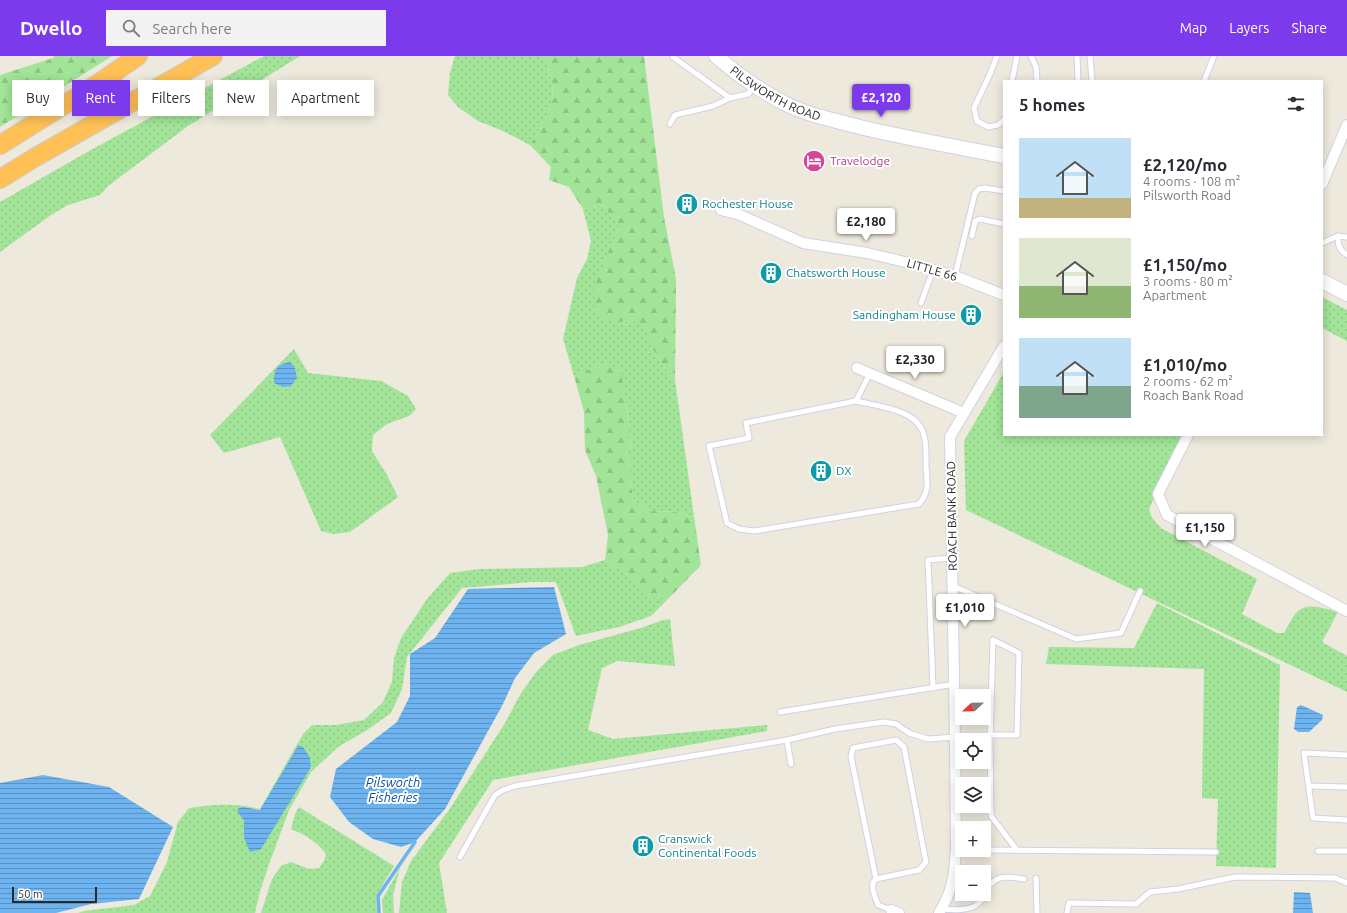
<!DOCTYPE html>
<html lang="en">
<head>
<meta charset="utf-8">
<style>
	body { margin:0; font-family:Ubuntu,sans-serif; background:#f2f2f3; color:#2b2b33; height:100vh; display:flex; flex-direction:column; font-size:15px; white-space:nowrap }
	* { box-sizing:border-box; margin:0 }
	p { font-size:13px; color:#7c7c81 }
	.icon { flex:none; width:22px; height:22px; fill:none; stroke:currentColor; stroke-width:2; stroke-linecap:round; stroke-linejoin:round }
	.map { position:relative; flex:1; overflow:hidden }
	.sheet { position:absolute; left:1003px; top:24px; width:320px; height:356px; display:flex; flex-direction:column; background:#fff; border-radius:0px; box-shadow:0 2px 10px #0003 }
	.sheet>* { flex:none }
	.banner { position:absolute; left:12px; top:24px; width:380px; height:36px; display:flex; gap:8px }
	.needle { width:26px; rotate:248deg }
	.tools { position:absolute; left:955px; top:633px; display:grid; gap:8px }
	.tools a { display:grid; place-items:center; width:36px; height:36px; border-radius:0px; background:#fff; box-shadow:0 2px 10px #0003; font-size:20px }
	.scale { position:absolute; left:12px; bottom:10px; width:85px; box-sizing:border-box; padding-left:4px; border:2px solid #2a2a2a; border-top:0; font-size:11px; line-height:14px; white-space:nowrap; color:#2a2a2a; -webkit-text-stroke:3px #fff; paint-order:stroke }
	.price { position:absolute; translate:-50% -34px; padding:0 9px; border-radius:4px; background:#fff; color:#222; font-size:13px; line-height:26px; filter:drop-shadow(0 1px 2px #0008) }
	.price::after { content:''; position:absolute; left:50%; top:24px; width:12px; height:9px; margin-left:-6px; background:inherit; clip-path:polygon(0 0,100% 0,50% 100%) }
	.price.on { background:#7c3aed; color:#fff }
	ul { padding:0; list-style:none }
	li { display:flex; align-items:center; gap:12px; height:100px; padding:0 16px }
	li span { display:grid; place-items:center; flex:none; width:112px; height:80px; border-radius:0px; color:#555 }
	li>.icon { margin-inline-start:auto }
	span .icon { width:48px; height:48px; fill:#fffc; stroke-width:1 }
	li b { font-size:17px }
	h2 { display:flex; justify-content:space-between; align-items:center; height:48px; padding:0 16px; font-size:17px }
	.tag { padding:0 14px; border-radius:0px; background:#fff; box-shadow:0 2px 10px #0003; font-size:14px; line-height:36px }
	.tag.on { background:#7c3aed; color:#fff }
	header { display:flex; align-items:center; gap:24px; box-sizing:border-box; height:56px; padding:0 20px; background:#7c3aed; color:#fff }
	header strong { font-size:19px }
	nav { display:flex; gap:22px; margin-inline-start:auto; font-size:14px }
	.search { width:280px; height:36px; background:#f2f2f3; display:flex; align-items:center; gap:10px; box-sizing:border-box; padding:0 14px; border-radius:0px; color:#7c7c81; font-size:15px }
	.map>svg:first-child { display:block }
	.grass { fill:url(#grass-dots); fill-rule:evenodd }
	.forest { fill:url(#forest-firs) }
	.water { fill:url(#water-rules) }
	.lines { fill:none; stroke-linecap:round; stroke-linejoin:round }
	.stream { stroke:#6db3f0; stroke-width:3.5 }
	.lane-casing { stroke:#d2d1e3; stroke-width:7 }
	.street-casing { stroke:#d2d1e3; stroke-width:12 }
	.secondary-casing { stroke:#d2d1e3; stroke-width:16 }
	.highway-casing { stroke:#ccc; stroke-width:20 }
	.lane { stroke:#fff; stroke-width:5 }
	.street { stroke:#fff; stroke-width:10 }
	.secondary { stroke:#fff; stroke-width:14 }
	.highway { stroke:#ffc155; stroke-width:18 }
	.labels { text-anchor:middle; stroke-width:4; stroke-linejoin:round; paint-order:stroke }
	.street-label { font-size:12px; fill:#2a2a2a; stroke:#fff }
	.hotel-label { font-size:12px; fill:#b23c85; stroke:#fff; text-anchor:start }
	.culture-label { font-size:12px; fill:#0d838f; stroke:#fff; text-anchor:start }
	.water-label { font-size:13px; font-style:italic; fill:#0b4e9e; stroke:#fff }
</style>
</head>
<body>
<header>
<strong>Dwello</strong>
<div class="search"><svg class="icon" aria-label="search" viewBox="0 0 24 24"><circle cx="10" cy="10" r="6"/><path d="M15 15l6 6"/></svg>Search here</div>
<nav><a>Map</a><a>Layers</a><a>Share</a></nav>
</header>
<div class="map">
<svg width="1347" height="857" viewBox="0 0 1347 857">
	<defs>
		<pattern id="grass-dots" width="8" height="8" patternUnits="userSpaceOnUse"><rect width="8" height="8" fill="#a2e498"/><path d="M2 2h.1M6 6h.1" fill="none" stroke="#8cc483" stroke-width="1.8" stroke-linecap="round"/></pattern>
		<pattern id="forest-firs" width="22" height="20" patternUnits="userSpaceOnUse"><rect width="22" height="20" fill="#a2e498"/><path d="M5 1l3.5 6h-7zM16 11l3.5 6h-7z" fill="#8cc483"/></pattern>
		<pattern id="water-rules" width="6" height="5" patternUnits="userSpaceOnUse"><rect width="6" height="5" fill="#6db3f0"/><path d="M0 2.5h6" fill="none" stroke="#5a92c3"/></pattern>
	</defs>
	<rect width="100%" height="100%" fill="#ede9dc"/>
	<g class="grass">
		<polygon points="264,0 300,0 188,70 108,130 100,139 68,149 51,159 0,196 0,146 89,95"/>
		<path d="M455,0H545C547,9 550,18 552,28C556,50 541,71 530,89L503,75L478,65L458,51L448,39L450,17Z"/>
		<polygon points="603,149 619,170 611,192 616,266 633,265 647,274 657,302 675,324 694,460 675,456 652,455 634,445 629,419 631,381 625,341 606,307 574,320 563,283 577,222 587,203 591,185 583,153"/>
		<polygon points="1322,241 1347,254 1347,285 1322,272"/>
		<polygon points="294,293 308,317 381,325 408,340 416,353 409,360 387,368 373,379 372,395 387,419 398,441 350,476 333,478 321,475 280,381 224,397 210,379"/>
		<path d="M1004,316V379H1184L1149,453L1152,462L1161,472L1257,523L1242,558L1277,577H1284C1288,571 1292,560 1298,555C1309,546 1325,553 1338,556L1322,586L1347,600V636L966,454L964,385Z"/>
		<path d="M605,504L632,522L644,540L669,542L651,560L619,571L576,580L556,526H532L462,532L407,601L402,633L391,657L367,674L338,691L311,716L289,754L268,811L259,839L255,857H78L84,855L134,849L150,840L167,806L178,766L189,752C213,748 236,747 260,753L303,678L312,669H336L364,664L383,646L392,626L394,602L401,582L427,543L450,517L480,513L582,511ZM310,713L298,730L244,773V764L243,751L260,754Z"/>
		<polygon points="1157,547 1280,609 1276,812 1216,810 1218,743 1202,742 1204,613 1046,608 1049,591 1134,592"/>
		<polygon points="670,563 675,610 617,605 602,612 588,674 613,683 767,669 767,675 493,724 439,807 447,857 399,857 402,826 411,805 449,754 505,667 521,637 537,615 553,599 579,589 641,572 663,564"/>
		<path d="M299,751L394,810L376,840L377,857H261L272,823L281,810L291,806L309,813L319,812L324,805L326,798C317,785 305,779 291,773L295,758Z"/>
		<polygon points="400,812 393,839 394,857 383,857 382,844"/>
	</g>
	<g class="forest">
		<polygon points="54,0 112,0 0,71 0,19 53,2"/>
		<path d="M545,0H644L664,161L676,223L675,324L657,302L646,274L633,265L616,266L595,261L594,232L619,170L603,149L583,153L569,131L549,124L551,111L530,89C541,71 556,50 552,28C550,18 547,9 545,0Z"/>
		<polygon points="606,307 621,314 631,381 629,419 634,445 652,455 675,456 694,460 701,509 669,542 644,541 632,522 605,504 608,479 596,420 585,394 584,356 574,320"/>
	</g>
	<g class="water">
		<path d="M290,306L295,312L297,322L291,330L283,331L274,327C274,313 276,309 290,306Z"/>
		<polygon points="554,531 566,578 534,597 515,622 503,648 445,753 415,786 401,791 373,783 349,766 330,741 336,713 397,666 410,640 410,598 435,582 468,533"/>
		<polygon points="1301,649 1323,659 1322,664 1309,676 1298,676 1294,673 1297,651"/>
		<path d="M298,690H302C308,698 312,702 310,713L261,793L250,796L244,782V764L237,755L239,752L243,751L260,754Z"/>
		<polygon points="43,719 109,731 173,771 139,843 91,848 56,857 0,857 0,727"/>
		<polygon points="1294,836 1310,837 1313,857 1293,857"/>
	</g>
	<g class="lines">
		<polyline class="stream" points="379,857 378,840 415,786"/>
		<g class="lane-casing">
			<g id="lane">
				<polyline points="997,0 990,18 974,52 977,65 988,71 998,69 1004,64"/>
				<polyline points="1031,0 1036,11 1037,25"/>
				<polyline points="1077,0 1078,25"/>
				<polyline points="1090,0 1092,25"/>
				<polyline points="673,1 730,42"/>
				<polyline points="1012,25 1017,0"/>
				<polyline points="1204,25 1214,0"/>
				<polyline points="670,68 675,59 713,50 730,42 748,38 754,31"/>
				<polyline points="972,180 975,165 980,163 1004,168"/>
				<path d="M1338,180C1338,189 1339,194 1347,199"/>
				<polyline points="1322,187 1338,180 1347,181"/>
				<polyline points="955,220 975,137 979,133 985,132 1004,135"/>
				<polyline points="921,247 933,214"/>
				<path d="M856,345C876,350 915,353 923,376C927,387 926,399 926,410C927,426 930,435 919,448L754,475L739,473L727,467L709,390L749,382L746,367L856,345L870,317"/>
				<polyline points="953,530 1076,583 1121,577 1140,535"/>
				<polyline points="933,632 928,504 952,502"/>
				<polyline points="780,656 955,628"/>
				<polyline points="990,679 1017,679 1019,597 993,584 990,685 991,760 1017,794"/>
				<polyline points="787,684 791,708"/>
				<polyline points="1347,699 1304,697 1313,762 1347,764"/>
				<polyline points="1309,730 1347,731"/>
				<polyline points="984,794 1216,796"/>
				<polyline points="1318,795 1347,795"/>
				<polyline points="460,801 495,739 503,734 515,730 787,684 835,673 884,666 896,668 909,677 928,683 955,681"/>
				<polyline points="1036,822 1037,857"/>
				<path d="M876,823L919,814L926,806L904,691L896,684L853,692L851,701L876,823C868,829 876,841 878,849L891,854"/>
				<path d="M941,853C952,854 965,855 975,850C985,844 984,838 989,830C998,818 1012,821 1024,823"/>
				<polyline points="1067,857 1069,847 1136,848 1150,836 1178,833 1235,821 1335,822 1347,827"/>
			</g>
		</g>
		<g class="street-casing">
			<g id="street">
				<polyline points="1322,128 1347,69"/>
				<polyline points="721,154 740,159 803,187 867,197 905,206 955,220 1004,239"/>
				<polyline points="857,312 964,357"/>
				<polyline points="1188,379 1158,438 1167,459 1347,555"/>
				<polyline points="891,854 899,857"/>
				<polyline points="939,857 947,842 951,831 954,816 956,794 955,681 950,381 1004,290"/>
			</g>
		</g>
		<g class="secondary-casing">
			<g id="secondary">
				<path id="s1" d="M716,0C738,19 760,35 786,48C810,60 838,65 864,72C911,83 957,91 1004,100"/>
				<polyline points="1322,225 1347,238"/>
			</g>
		</g>
		<g class="highway-casing">
			<g id="highway">
				<polyline points="0,89 96,29 138,0"/>
				<polyline points="0,123 34,102 213,0"/>
			</g>
		</g>
		<use href="#lane" class="lane"/>
		<use href="#street" class="street"/>
		<use href="#secondary" class="secondary"/>
		<use href="#highway" class="highway"/>
	</g>
	<defs>
		<g id="hotel-disc" transform="scale(1.15)"><circle r="9.5" fill="#d1479c" stroke="#fff"/><path d="M-6-4.5h1.5V1H6V5H4.5V3h-9V5H-6ZM-4 0a1.8 1.8 0 1 1 3.6 0ZM.5 0V-2.5h3Q6-2.5 6 0Z" fill="#fff"/></g>
		<g id="building-disc" transform="scale(1.15)"><circle r="9.5" fill="#0f9aa8" stroke="#fff"/><path d="M-4-6H4V6H1V3H-1V6H-4ZM-2.5-4.3h1.7v1.8h-1.7ZM.8-4.3h1.7v1.8H.8ZM-2.5-1h1.7V.8h-1.7ZM.8-1h1.7V.8H.8Z" fill="#fff"/></g>
	</defs>
	<g fill-rule="evenodd">
		<use href="#hotel-disc" x="814" y="105"/>
		<use href="#building-disc" x="687" y="148"/>
		<use href="#building-disc" x="771" y="217"/>
		<use href="#building-disc" x="971" y="259"/>
		<use href="#building-disc" x="821" y="415"/>
		<use href="#building-disc" x="643" y="790"/>
	</g>
	<g class="labels">
		<g class="street-label">
			<text dy="4" stroke="none"><textPath href="#s1" startOffset="71">PILSWORTH ROAD</textPath></text>
			<text transform="translate(932 214) rotate(16)" y="4">LITTLE 66</text>
			<text transform="translate(952 460) rotate(-91)" y="4">ROACH BANK ROAD</text>
		</g>
		<g class="hotel-label">
			<text x="830" y="109">Travelodge</text>
		</g>
		<g class="culture-label">
			<text x="702" y="152">Rochester House</text>
			<text x="786" y="221">Chatsworth House</text>
			<text x="956" y="263" text-anchor="end">Sandingham House</text>
			<text x="836" y="419">DX</text>
			<text x="658" y="787">Cranswick<tspan x="658" dy="14">Continental Foods</tspan></text>
		</g>
		<g class="water-label">
			<text x="393" y="731">Pilsworth<tspan x="393" dy="15">Fisheries</tspan></text>
		</g>
	</g>
</svg>
<div class="tools">
<a><svg class="needle" viewBox="-14 -14 28 28"><path d="M0-13l5 13h-10z" fill="#e53935"/><path d="M0 13l5-13h-10z" fill="#7c7c81"/></svg></a>
<a><svg class="icon" aria-label="locate" viewBox="0 0 24 24"><circle cx="12" cy="12" r="6"/><path d="M12 2v4M12 18v4M2 12h4M18 12h4"/></svg></a>
<a><svg class="icon" aria-label="layers" viewBox="0 0 24 24"><path d="M12 4l9 5-9 5-9-5zM3 14l9 5 9-5"/></svg></a>
<a>+</a>
<a>−</a>
</div>
<div class="scale">50 m</div>
<b class="price on" style="left:881px;top:62px">£2,120</b>
<b class="price" style="left:866px;top:186px">£2,180</b>
<b class="price" style="left:915px;top:324px">£2,330</b>
<b class="price" style="left:1205px;top:492px">£1,150</b>
<b class="price" style="left:965px;top:572px">£1,010</b>
<div class="banner">
<a class="tag">Buy</a>
<a class="tag on">Rent</a>
<a class="tag">Filters</a>
<a class="tag">New</a>
<a class="tag">Apartment</a>
</div>
<section class="sheet">
<h2>5 homes<svg class="icon" aria-label="filters" viewBox="0 0 24 24"><path d="M4 7h16M4 17h16"/><circle cx="9" cy="7" r="2"/><circle cx="15" cy="17" r="2"/></svg></h2>
<ul>
<li><span style="background:linear-gradient(#bfe0f5 75%,#c2b280 0)"><svg class="icon" aria-label="home" viewBox="0 0 24 24"><path d="M3 11l9-7 9 7M6 9v11h12V9"/></svg></span><div><b>£2,120/mo</b><p>4 rooms · 108 m²</p><p>Pilsworth Road</p></div></li>
<li><span style="background:linear-gradient(#dfe7d0 60%,#8fb573 0)"><svg class="icon" aria-label="home" viewBox="0 0 24 24"><path d="M3 11l9-7 9 7M6 9v11h12V9"/></svg></span><div><b>£1,150/mo</b><p>3 rooms · 80 m²</p><p>Apartment</p></div></li>
<li><span style="background:linear-gradient(#bfe0f5 60%,#7fa58c 0)"><svg class="icon" aria-label="home" viewBox="0 0 24 24"><path d="M3 11l9-7 9 7M6 9v11h12V9"/></svg></span><div><b>£1,010/mo</b><p>2 rooms · 62 m²</p><p>Roach Bank Road</p></div></li>
</ul>
</section>
</div>
</body>
</html>
